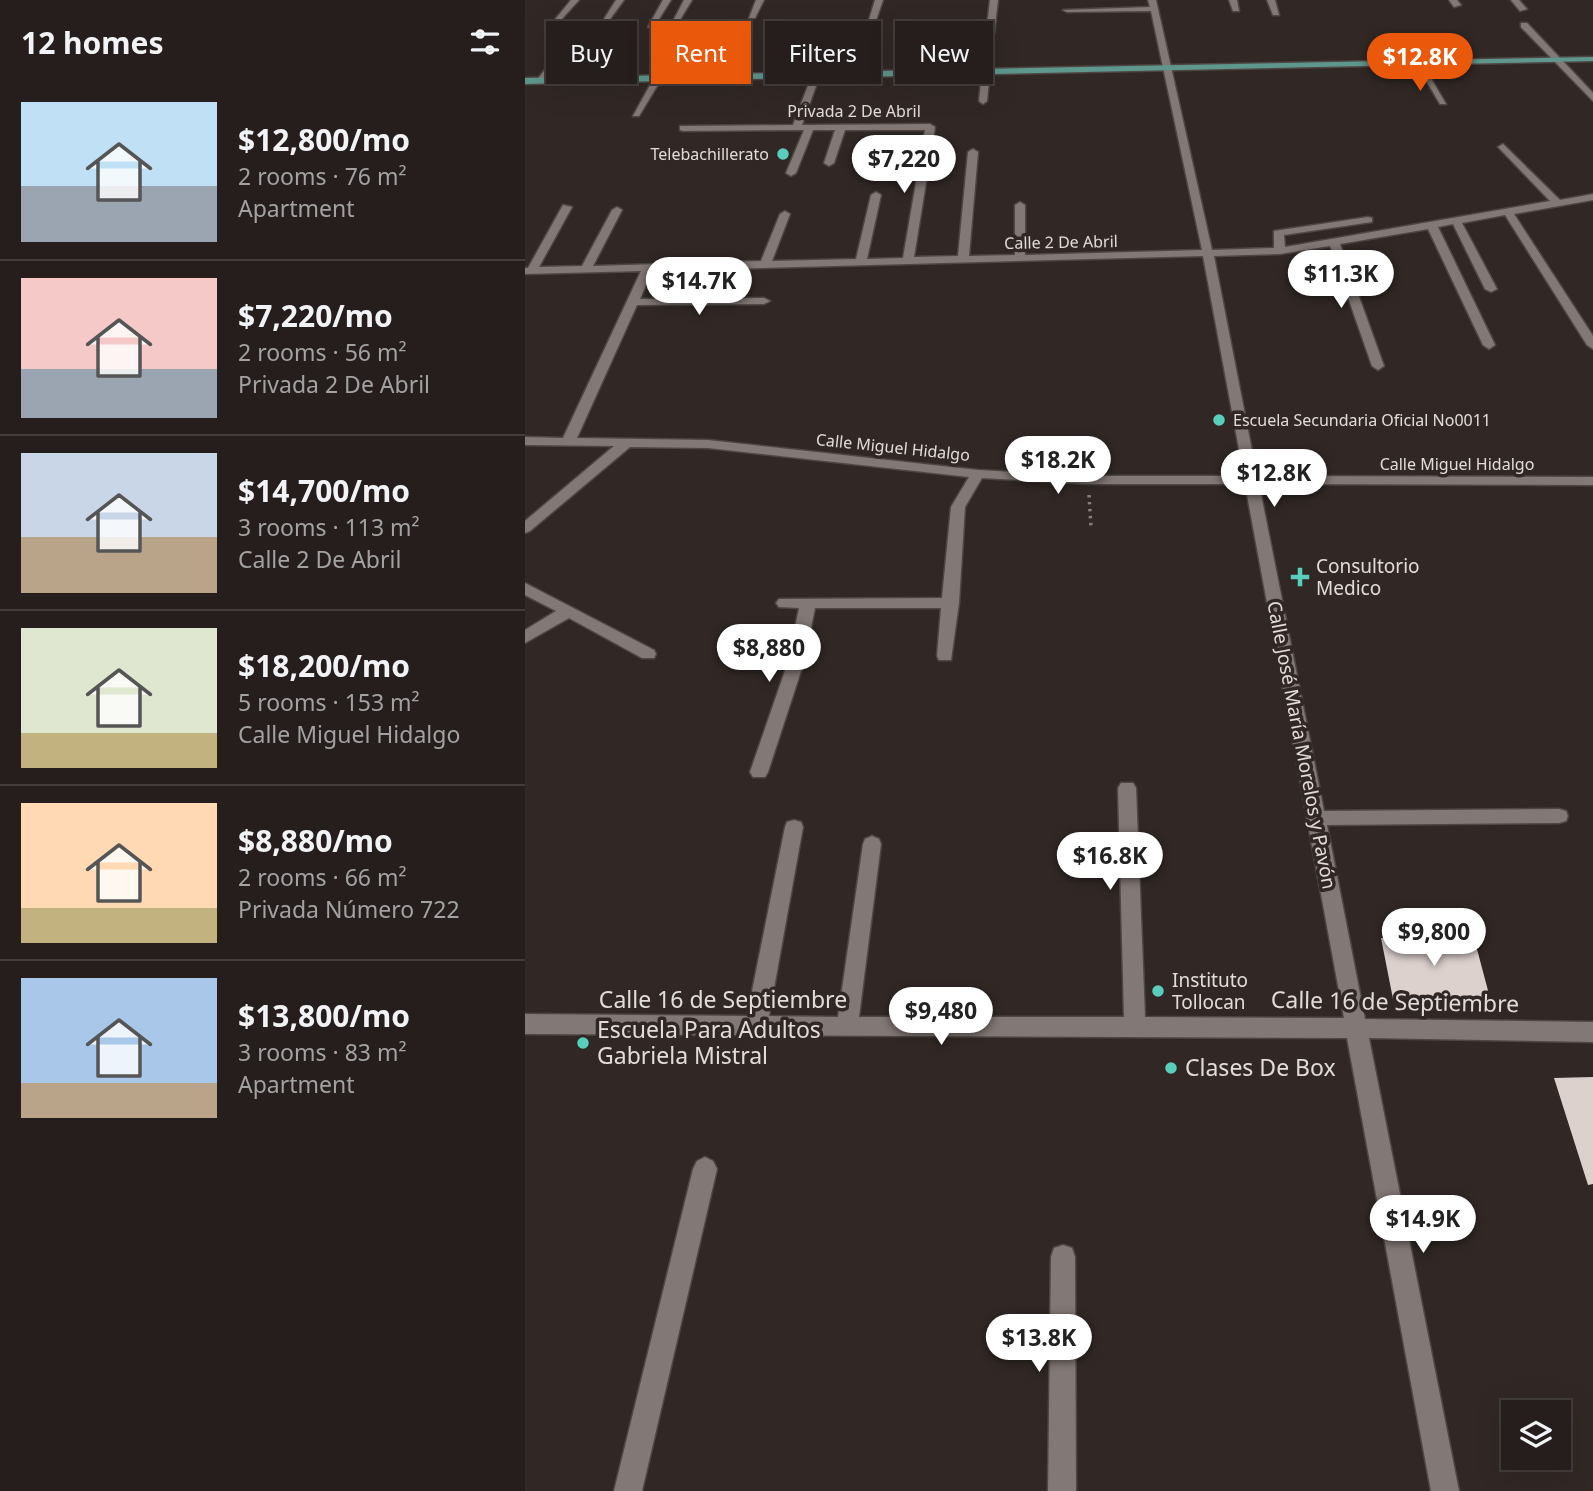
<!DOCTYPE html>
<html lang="en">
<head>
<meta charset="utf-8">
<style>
	body { margin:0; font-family:"Noto Sans",sans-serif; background:#2d2725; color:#f1f3f6; height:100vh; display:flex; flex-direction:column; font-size:26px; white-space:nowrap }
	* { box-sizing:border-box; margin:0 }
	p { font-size:23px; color:#a3a2a3 }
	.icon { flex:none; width:38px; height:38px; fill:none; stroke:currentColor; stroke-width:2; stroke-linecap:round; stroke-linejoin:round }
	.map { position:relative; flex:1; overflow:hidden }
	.side { display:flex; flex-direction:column; background:#251e1c; width:525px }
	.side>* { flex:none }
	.hud { position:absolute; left:21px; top:21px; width:665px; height:63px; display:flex; gap:14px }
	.tools { position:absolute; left:976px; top:1400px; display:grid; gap:14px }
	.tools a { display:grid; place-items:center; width:70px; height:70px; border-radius:0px; background:#251e1c; box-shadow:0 7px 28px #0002,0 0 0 2px #423c3b; font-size:35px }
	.price { position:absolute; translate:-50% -60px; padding:0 16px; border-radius:24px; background:#fff; color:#222; font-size:23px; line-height:46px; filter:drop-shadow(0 2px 4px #0008) }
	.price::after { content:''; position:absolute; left:50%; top:42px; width:21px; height:16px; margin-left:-10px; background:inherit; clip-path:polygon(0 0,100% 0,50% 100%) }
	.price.current { background:#ea580c; color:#fff }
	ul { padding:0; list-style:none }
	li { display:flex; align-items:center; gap:21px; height:175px; padding:0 21px }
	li+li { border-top:2px solid #423c3b }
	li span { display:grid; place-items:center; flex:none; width:196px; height:140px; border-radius:0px; color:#555 }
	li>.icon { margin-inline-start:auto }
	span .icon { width:84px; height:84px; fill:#fffc; stroke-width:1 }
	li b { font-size:30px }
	h2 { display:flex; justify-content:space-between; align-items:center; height:84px; padding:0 21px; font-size:30px }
	.tag { padding:0 24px; border-radius:0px; background:#251e1c; box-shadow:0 7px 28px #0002,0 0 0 2px #423c3b; font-size:24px; line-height:63px }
	.tag.current { background:#ea580c; color:#fff }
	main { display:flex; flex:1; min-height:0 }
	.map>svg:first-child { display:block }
	.building { fill:#ddd1ce }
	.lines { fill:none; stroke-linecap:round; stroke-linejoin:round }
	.minor-casing { stroke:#4d4643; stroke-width:3 }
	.major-casing { stroke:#4d4643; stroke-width:3 }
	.path { stroke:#867f7d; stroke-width:3.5; stroke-dasharray:2.5 4.5; stroke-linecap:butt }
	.minor { fill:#827875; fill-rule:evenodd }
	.major { fill:#5f978d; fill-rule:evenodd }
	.poi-dot { fill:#5acebd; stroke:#312825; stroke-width:2.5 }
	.labels { text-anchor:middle; stroke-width:7; stroke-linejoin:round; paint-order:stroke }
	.far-street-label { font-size:16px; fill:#e1dcda; stroke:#312825 }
	.far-poi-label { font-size:16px; fill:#e1dcda; stroke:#312825; text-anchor:end }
	.poi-label { font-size:19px; fill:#e1dcda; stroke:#312825; text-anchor:start }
	.street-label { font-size:19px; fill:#e1dcda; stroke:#312825 }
	.near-street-label { font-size:23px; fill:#e1dcda; stroke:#312825 }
	.near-poi-label { font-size:23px; fill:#e1dcda; stroke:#312825; text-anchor:start }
</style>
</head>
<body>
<main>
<section class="side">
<h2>12 homes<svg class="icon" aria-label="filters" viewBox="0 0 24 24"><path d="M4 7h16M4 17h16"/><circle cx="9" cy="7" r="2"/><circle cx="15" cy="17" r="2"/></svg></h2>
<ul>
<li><span style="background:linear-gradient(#bfe0f5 60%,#9aa5b1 0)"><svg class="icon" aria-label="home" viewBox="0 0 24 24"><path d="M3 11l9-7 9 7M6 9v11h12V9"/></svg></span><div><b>$12,800/mo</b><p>2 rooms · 76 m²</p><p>Apartment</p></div></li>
<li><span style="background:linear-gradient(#f6c9c9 65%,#9aa5b1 0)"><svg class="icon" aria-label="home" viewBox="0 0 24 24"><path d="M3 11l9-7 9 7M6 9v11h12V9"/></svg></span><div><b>$7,220/mo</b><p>2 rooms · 56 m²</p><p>Privada 2 De Abril</p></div></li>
<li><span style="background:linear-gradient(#c9d6e8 60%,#b9a48a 0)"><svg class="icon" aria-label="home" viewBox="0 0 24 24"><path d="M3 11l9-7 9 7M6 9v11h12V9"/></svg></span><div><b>$14,700/mo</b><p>3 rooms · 113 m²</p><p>Calle 2 De Abril</p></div></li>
<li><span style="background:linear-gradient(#dfe7d0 75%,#c2b280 0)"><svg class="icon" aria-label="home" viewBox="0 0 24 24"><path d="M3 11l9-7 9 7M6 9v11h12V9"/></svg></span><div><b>$18,200/mo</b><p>5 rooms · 153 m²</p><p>Calle Miguel Hidalgo</p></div></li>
<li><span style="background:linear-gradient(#ffd9b3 75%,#c2b280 0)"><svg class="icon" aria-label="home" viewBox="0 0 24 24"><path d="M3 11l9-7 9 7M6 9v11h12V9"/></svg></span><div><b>$8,880/mo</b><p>2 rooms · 66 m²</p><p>Privada Número 722</p></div></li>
<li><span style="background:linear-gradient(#a9c7e8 75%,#b9a48a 0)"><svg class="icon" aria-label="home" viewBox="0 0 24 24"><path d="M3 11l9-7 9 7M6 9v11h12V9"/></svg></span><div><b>$13,800/mo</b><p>3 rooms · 83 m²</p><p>Apartment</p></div></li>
</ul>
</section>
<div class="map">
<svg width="1068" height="1491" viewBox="0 0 1068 1491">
	<rect width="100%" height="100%" fill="#312825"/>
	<g class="building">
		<polygon points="856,938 949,938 965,998 868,999"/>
		<polygon points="1068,1077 1068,1184 1063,1185 1029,1078"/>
	</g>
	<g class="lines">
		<g class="minor-casing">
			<g id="minor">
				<polygon points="46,0 54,0 34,22 28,22"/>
				<polygon points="91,0 99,0 85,19 79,19"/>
				<polygon points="138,0 146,0 129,27 123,27"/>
				<polygon points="159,0 167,0 153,23 147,23"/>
				<polygon points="231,0 239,0 230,18 224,18"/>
				<polygon points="350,0 358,0 344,41 337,43"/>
				<polygon points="465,0 473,0 469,34 465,36 461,34"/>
				<path d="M623,0H631L687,250L749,248V231L843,217L847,218V222L759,235L760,247L1025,201L975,149L973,147L978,144L1035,200L1068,194V200L989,214L1068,336V349L1062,345L980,215L937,223L972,289L966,292L960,289L928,224L913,227L970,345L964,349L958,345L903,229L815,244L859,366L853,370L847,366L805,246L755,254L689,256L732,476L1068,477V485L734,484L799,811L1034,809L1041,811L1043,816L1041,821L1034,823L802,825L840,1019L1068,1022V1042L844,1038L934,1491H906L822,1038L0,1034V1014L222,1016L260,827L262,822L269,820L276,822L278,827L244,1016L313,1017L338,844L340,839L347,836L354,839L356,844L334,1017H599L593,788L596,783H608L611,788L620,1017L819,1018L720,484H564L457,478L440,507L434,603L426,660H414L412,656L416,608H290L279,662L243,772L240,777H228L225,772L263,662L274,608L254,607L251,603L254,599L417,598L426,507L444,477L183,448L105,447L5,531L0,533V521L89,446L0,445V437L38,438L116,271L0,274V268H3L38,205L47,207L14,267L57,266L87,210L92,207L97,210L68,266L236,261L255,214L260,211L265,214L247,261L331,259L346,195L351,192L356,195L342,259L378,258L400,130H320L309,163L304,166L299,163L310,130H288L271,173L266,176L261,173L279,130L158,131L155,130V126L268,125L287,75L291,73L295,75L277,125L405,124L410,127L389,257L433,256L443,152L448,149L453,152L444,256L490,255V205L495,202L500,205V255L677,250L626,11L542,12L538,10L625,7ZM678,256L719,476H564L453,470L183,440L52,438L112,305L239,304L245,301L239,298L115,299L127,271Z"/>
				<polygon points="704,0 712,0 714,11 708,11"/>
				<polygon points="742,0 750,0 754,15 748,15"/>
				<polygon points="924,0 932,0 936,5 929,7"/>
				<polygon points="986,0 994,0 1002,9 995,11"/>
				<polygon points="996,23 1002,23 1068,93 1068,101 996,27"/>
				<polygon points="219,36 223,38 203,77 196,79 215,38"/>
				<polygon points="89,41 92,45 47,46 18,83 11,81 42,42"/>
				<polygon points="889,60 895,60 921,104 915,104"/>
				<polygon points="461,69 465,71 462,101 458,104 454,101 457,71"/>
				<polygon points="130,76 137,78 114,116 108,116"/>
				<polygon points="0,583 129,650 131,654 129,658 117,658 44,618 0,643 0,630 31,611 0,595"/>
				<polygon points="180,1157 188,1161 192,1169 117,1491 89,1491 168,1169 172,1161"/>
				<polygon points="538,1245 547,1248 550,1257 551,1491 523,1491 526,1257 529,1248"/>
			</g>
		</g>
		<g class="major-casing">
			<polygon id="major" points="1068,57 1068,61 0,84 0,78"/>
		</g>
		<polyline class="path" points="564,495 566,527"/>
		<use href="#minor" class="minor"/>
		<use href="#major" class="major"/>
	</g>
	<g class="poi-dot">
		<circle cx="258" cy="154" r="7"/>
		<circle cx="694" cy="420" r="7"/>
		<path d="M771.5 566.5h7v7h7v7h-7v7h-7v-7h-7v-7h7z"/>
		<circle cx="633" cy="991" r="7"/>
		<circle cx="58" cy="1043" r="7"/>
		<circle cx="646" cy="1068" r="7"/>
	</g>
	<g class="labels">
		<g class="far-street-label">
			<text x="329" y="117">Privada 2 De Abril</text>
			<text transform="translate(536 242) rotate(-1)" y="6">Calle 2 De Abril</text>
			<text transform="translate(368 447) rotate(6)" y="6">Calle Miguel Hidalgo</text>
			<text x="932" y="470">Calle Miguel Hidalgo</text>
		</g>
		<g class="far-poi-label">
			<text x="244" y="160">Telebachillerato</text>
			<text x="708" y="426" text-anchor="start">Escuela Secundaria Oficial No0011</text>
		</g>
		<g class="poi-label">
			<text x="791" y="573">Consultorio<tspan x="791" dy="22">Medico</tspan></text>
			<text x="647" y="987">Instituto<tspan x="647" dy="22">Tollocan</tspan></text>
		</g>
		<g class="street-label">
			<text transform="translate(777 745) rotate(79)" y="7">Calle José María Morelos y Pavón</text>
		</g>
		<g class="near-street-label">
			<text x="198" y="1008">Calle 16 de Septiembre</text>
			<text transform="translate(870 1002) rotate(1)" y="8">Calle 16 de Septiembre</text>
		</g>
		<g class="near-poi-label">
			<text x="72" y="1038">Escuela Para Adultos<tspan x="72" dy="26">Gabriela Mistral</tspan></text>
			<text x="660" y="1076">Clases De Box</text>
		</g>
	</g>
</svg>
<div class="tools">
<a><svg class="icon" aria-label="layers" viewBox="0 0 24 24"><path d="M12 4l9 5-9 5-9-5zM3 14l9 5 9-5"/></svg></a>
</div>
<b class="price current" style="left:895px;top:93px">$12.8K</b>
<b class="price" style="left:379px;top:195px">$7,220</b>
<b class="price" style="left:816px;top:310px">$11.3K</b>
<b class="price" style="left:174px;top:317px">$14.7K</b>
<b class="price" style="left:533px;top:496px">$18.2K</b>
<b class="price" style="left:749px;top:509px">$12.8K</b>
<b class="price" style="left:244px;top:684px">$8,880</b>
<b class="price" style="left:585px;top:892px">$16.8K</b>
<b class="price" style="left:909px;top:968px">$9,800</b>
<b class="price" style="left:416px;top:1047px">$9,480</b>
<b class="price" style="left:898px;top:1255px">$14.9K</b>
<b class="price" style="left:514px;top:1374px">$13.8K</b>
<div class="hud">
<a class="tag">Buy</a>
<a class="tag current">Rent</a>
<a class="tag">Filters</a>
<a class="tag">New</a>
</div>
</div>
</main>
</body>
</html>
